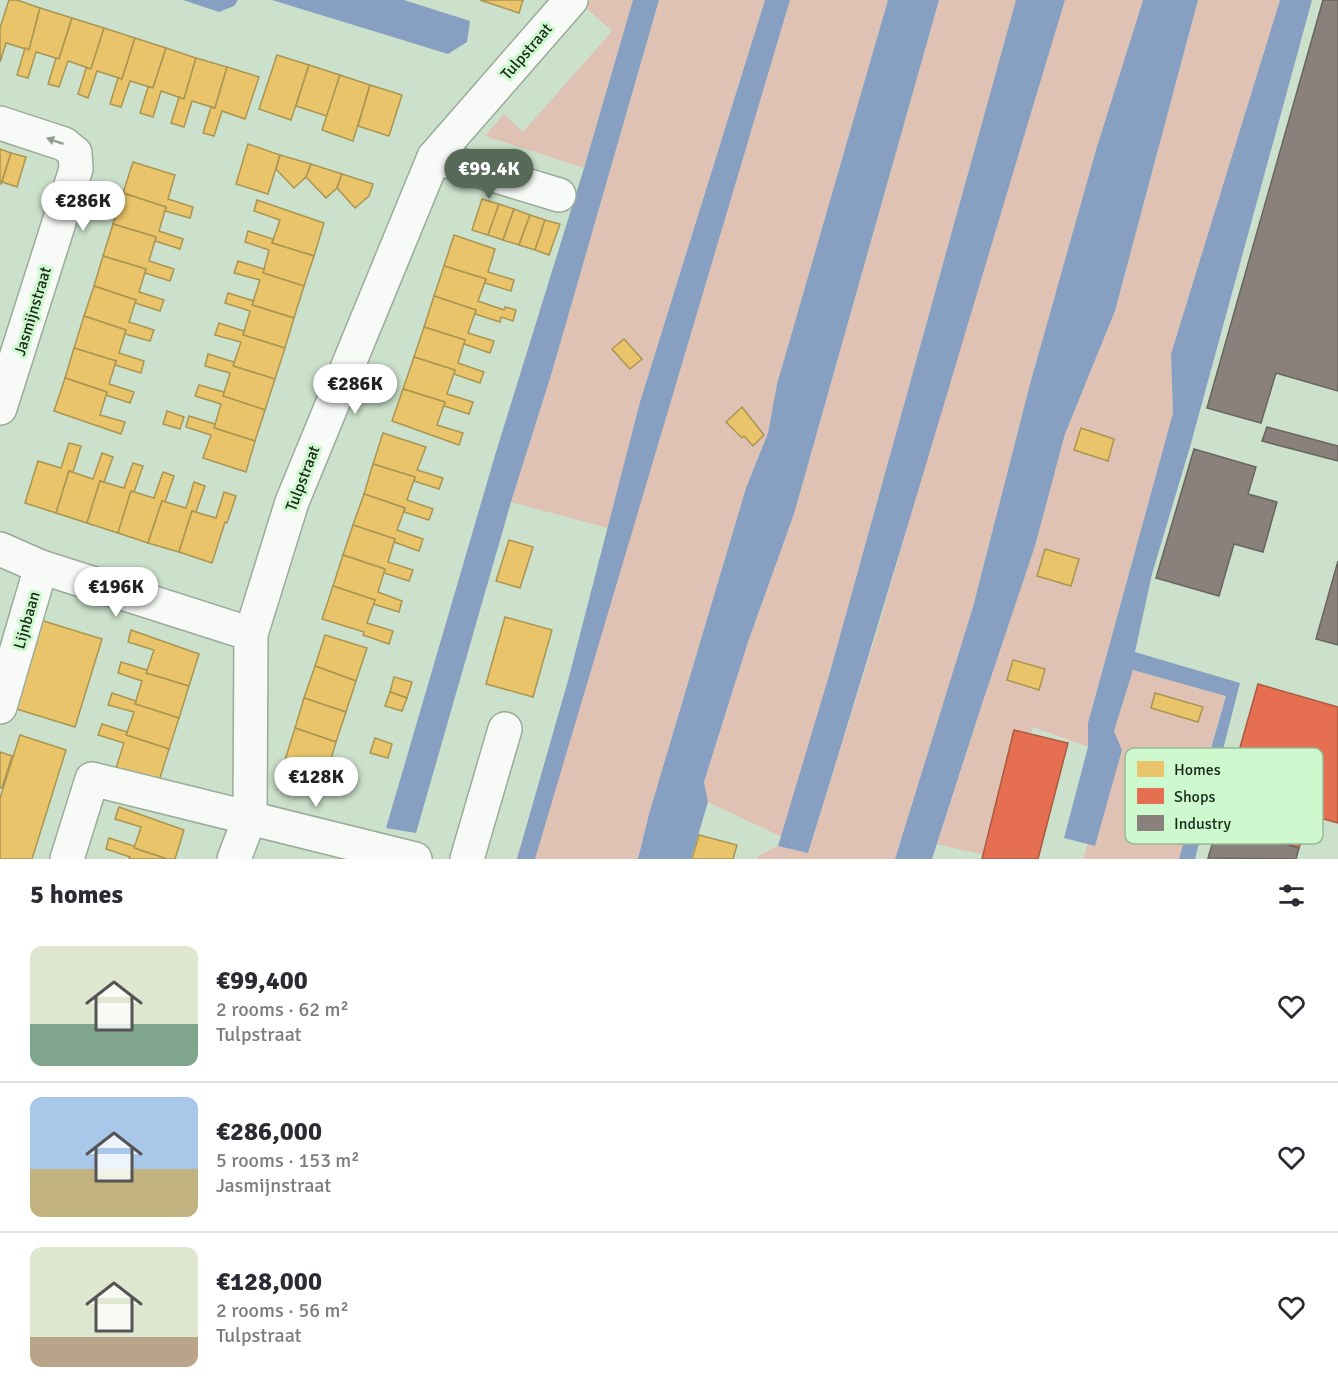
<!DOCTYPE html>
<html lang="en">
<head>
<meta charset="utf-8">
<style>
	body { margin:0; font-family:Signika,sans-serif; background:#f7f7f7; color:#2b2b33; height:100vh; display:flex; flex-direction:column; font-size:22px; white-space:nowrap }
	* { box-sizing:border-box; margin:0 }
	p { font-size:20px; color:#7c7c81 }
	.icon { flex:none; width:33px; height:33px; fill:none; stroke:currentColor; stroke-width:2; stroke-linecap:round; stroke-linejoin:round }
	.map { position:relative; height:859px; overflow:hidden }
	.sheet { display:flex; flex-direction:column; background:#fff; flex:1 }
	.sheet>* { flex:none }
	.price { position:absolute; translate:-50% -51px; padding:0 14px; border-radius:21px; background:#fff; color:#222; font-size:20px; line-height:39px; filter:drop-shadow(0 2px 3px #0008) }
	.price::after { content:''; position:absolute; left:50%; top:36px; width:18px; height:14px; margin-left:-9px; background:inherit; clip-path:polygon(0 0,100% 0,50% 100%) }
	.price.active { background:#576957; color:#fff }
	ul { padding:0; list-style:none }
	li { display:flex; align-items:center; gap:18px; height:150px; padding:0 30px }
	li+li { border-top:2px solid #e1e1e2 }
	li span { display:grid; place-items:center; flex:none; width:168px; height:120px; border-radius:12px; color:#555 }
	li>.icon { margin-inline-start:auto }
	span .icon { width:72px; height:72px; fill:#fffc; stroke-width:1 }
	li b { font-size:26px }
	h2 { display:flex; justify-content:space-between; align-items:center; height:72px; padding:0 30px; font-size:26px }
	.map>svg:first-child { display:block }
	.green { fill:#e0c2b4 }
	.water { fill:#87a0c2 }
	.homes { fill:#e9c46a; stroke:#aa9552; stroke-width:1.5 }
	.shops { fill:#e76f51; stroke:#a95a40; stroke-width:1.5 }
	.industry { fill:#8a817c; stroke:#68665e; stroke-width:1.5 }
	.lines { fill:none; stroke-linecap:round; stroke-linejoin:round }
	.minor-casing { stroke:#9aab9a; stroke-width:36 }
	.minor { stroke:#f7faf7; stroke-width:33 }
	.oneway { fill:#939c93 }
	.labels { text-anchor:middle; stroke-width:6; stroke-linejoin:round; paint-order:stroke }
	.street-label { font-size:16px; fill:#182819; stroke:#cef8ce }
	.key { fill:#cef8ce; stroke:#97ba98; stroke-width:1.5 }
	.key-label { font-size:16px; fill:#182819 }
</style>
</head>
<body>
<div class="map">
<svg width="1338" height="859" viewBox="0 0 1338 859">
	<rect width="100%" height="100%" fill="#cbe1cb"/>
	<g class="green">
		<polygon points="590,0 633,0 584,168 485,136 504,114 523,132 612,31 585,7"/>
		<polygon points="659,0 765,0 640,402 608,528 511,502 552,372"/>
		<polygon points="790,0 888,0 777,384 768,433 746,488 649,814 638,859 516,859 520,846 537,850"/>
		<polygon points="939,0 1016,0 830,672 782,837 708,802 704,782 748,642 794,514"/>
		<polygon points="1065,0 1143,0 1096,150 1030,384 973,607 895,859 757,859 758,856 778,846 808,853 879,625 944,400"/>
		<polygon points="1198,0 1280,0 1171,354 1173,413 1088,723 1088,747 1033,727 993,857 937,844 982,704 1035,546 1065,434 1115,311"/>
		<polygon points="1133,670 1226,695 1179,859 1083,859 1088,843 1095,845 1121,750 1114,731"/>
	</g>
	<g class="water">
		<polygon points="183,0 238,0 234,6 219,12"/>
		<polygon points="272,0 404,0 470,21 467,42 448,54"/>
		<polygon points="633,0 659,0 552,372 511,502 416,833 386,828 496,452 584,168"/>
		<polygon points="765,0 790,0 535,859 517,859 569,677 640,402"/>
		<polygon points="888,0 939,0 794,514 748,642 704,782 708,802 691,859 638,859 649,814 746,488 768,433 777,384"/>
		<path d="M1016,0H1065C979,284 896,570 808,853L778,846L830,672Z"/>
		<polygon points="1143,0 1198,0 1115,311 1065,434 1035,546 982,704 932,859 895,859 973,607 1030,384 1096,150"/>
		<polygon points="1280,0 1312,0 1190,447 1152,574 1135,652 1240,683 1195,859 1179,859 1226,696 1133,670 1114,731 1122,750 1095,846 1064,838 1088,747 1088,723 1173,413 1171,354"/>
	</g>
	<g class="homes">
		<polygon points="9,0 17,0 40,8 29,50 6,43 0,62 0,28"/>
		<polygon points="480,0 523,0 519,13"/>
		<polygon points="40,8 72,18 59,59 36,52 28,78 17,75 25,48 29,50"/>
		<polygon points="72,18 104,28 91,69 68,61 59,87 48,84 56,58 59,59"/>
		<polygon points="104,28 135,38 122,79 97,71 88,98 78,94 86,68 91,69"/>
		<polygon points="135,38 166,48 153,88 130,81 121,107 110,104 118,78 122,79"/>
		<polygon points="166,48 196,58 184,99 161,91 153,117 140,113 148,87 153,88"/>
		<polygon points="277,55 309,65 291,120 259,109"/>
		<polygon points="196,58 227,67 215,108 192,101 184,127 171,123 179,97 184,99"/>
		<polygon points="309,65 340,75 327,116 296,106"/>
		<polygon points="227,67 259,77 245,119 222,111 214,136 203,133 211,107 215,108"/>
		<polygon points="340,75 370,85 353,141 322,130"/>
		<polygon points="370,85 402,95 389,136 358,126"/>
		<polygon points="248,144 280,155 268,194 236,184"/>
		<polygon points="0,149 11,153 1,184 0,183"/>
		<polygon points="11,153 26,157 17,187 2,182"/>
		<polygon points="280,155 311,164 306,177 294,188 276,169"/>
		<polygon points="133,162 175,175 168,199 193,207 190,218 165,211 166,207 123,193"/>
		<polygon points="311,164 342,174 337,188 326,198 306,177"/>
		<polygon points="342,174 373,184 369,196 355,208 337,188"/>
		<polygon points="123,193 166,207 159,231 183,239 180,249 155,241 156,237 113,224"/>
		<polygon points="482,199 499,204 488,235 472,230"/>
		<polygon points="257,200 324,223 314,256 272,243 280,220 254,211"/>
		<polygon points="499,204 514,209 503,240 488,235"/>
		<polygon points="514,209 530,215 519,245 503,240"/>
		<polygon points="530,215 545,220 535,250 519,245"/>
		<polygon points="545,220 560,224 549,255 535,250"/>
		<polygon points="113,224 156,237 149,261 174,269 170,281 145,273 146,269 103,256"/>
		<polygon points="248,231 273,239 272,243 314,256 304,286 263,273 269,250 245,242"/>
		<polygon points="454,235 495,249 488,272 514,280 511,291 485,283 486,279 444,266"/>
		<polygon points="103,256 146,269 139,292 164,300 160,311 135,303 136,300 94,286"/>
		<polygon points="238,261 264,269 263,273 304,286 294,318 252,305 260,280 234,273"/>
		<polygon points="444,266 486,279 478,301 504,310 505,307 516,310 513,321 501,317 500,322 475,314 476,310 434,296"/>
		<polygon points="94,286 136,300 129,322 154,330 150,341 125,334 126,330 84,316"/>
		<polygon points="228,293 254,301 252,305 294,318 285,348 243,335 250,311 225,303"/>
		<polygon points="434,296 476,310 468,333 494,341 490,353 464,344 465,340 424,327"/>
		<polygon points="84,316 126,330 119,353 144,361 141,373 115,365 116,361 74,348"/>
		<polygon points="219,323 244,331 243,335 285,348 275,379 233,366 241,342 215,335"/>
		<polygon points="424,327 465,340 458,363 484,372 480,383 454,374 455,370 414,357"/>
		<polygon points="624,339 642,359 630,369 612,349"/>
		<polygon points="74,348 116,361 109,384 134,392 130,403 106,395 107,392 65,378"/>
		<polygon points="208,354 234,362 233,366 275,379 265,410 223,396 230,373 205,366"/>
		<polygon points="414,357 455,370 447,394 473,402 469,414 444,406 445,402 403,389"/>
		<polygon points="65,378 107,392 100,415 125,422 121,434 54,411"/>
		<polygon points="199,385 224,392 223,396 265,410 255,441 214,428 221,404 195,396"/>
		<polygon points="403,389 445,402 437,425 463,433 459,445 392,421"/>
		<polygon points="742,407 764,435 753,446 744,436 742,438 726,422"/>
		<polygon points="167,411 184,417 180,429 163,424"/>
		<polygon points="189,416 215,424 214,428 255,441 246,472 203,458 211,435 186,427"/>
		<polygon points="1081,428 1114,439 1108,461 1074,450"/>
		<polygon points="383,433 426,447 417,470 443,478 439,489 414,481 415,477 373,464"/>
		<polygon points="69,443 81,446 73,472 69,471 56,513 25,503 38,461 61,468"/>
		<polygon points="102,453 113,457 104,482 100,481 87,523 56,513 69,471 93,479"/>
		<polygon points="133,463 143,466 134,492 131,491 118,533 87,523 100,481 124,488"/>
		<polygon points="373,464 415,477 407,500 433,509 429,520 404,512 405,508 364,494"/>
		<polygon points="163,472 174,476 165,502 162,501 148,543 118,533 131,491 154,498"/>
		<polygon points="194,482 205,486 196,512 192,511 179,552 148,543 162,501 186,508"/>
		<polygon points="224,492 236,496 227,523 225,522 212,563 179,552 192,511 216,518"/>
		<polygon points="364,494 405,508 397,530 423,539 419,551 394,542 395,539 353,525"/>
		<polygon points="353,525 395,539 388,562 413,570 409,581 384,573 385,569 343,555"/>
		<polygon points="509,540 533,547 520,588 496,581"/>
		<polygon points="1045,549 1079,559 1071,586 1037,576"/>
		<polygon points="343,555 385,569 378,592 402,601 399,612 373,604 375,600 333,586"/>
		<polygon points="333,586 375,600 367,623 393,631 389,644 363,635 364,632 322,619"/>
		<polygon points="505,617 552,630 533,697 486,684"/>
		<polygon points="37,619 102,639 75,727 10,707"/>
		<polygon points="131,630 199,654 189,686 146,673 154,650 128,642"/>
		<polygon points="325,635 367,648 356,681 315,666"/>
		<polygon points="1013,660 1045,669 1039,690 1007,680"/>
		<polygon points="121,662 147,670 146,673 189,686 179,718 135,704 142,681 118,673"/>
		<polygon points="315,666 356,681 346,712 304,698"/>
		<polygon points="394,677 412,682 407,698 390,692"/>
		<polygon points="390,692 407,698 402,711 385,706"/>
		<polygon points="112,693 136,701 135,704 179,718 169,749 126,735 134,712 108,705"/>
		<polygon points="1155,693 1203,707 1198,722 1151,708"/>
		<polygon points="304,698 346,712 336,742 295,728"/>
		<polygon points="102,724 127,732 126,735 169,749 159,781 116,768 124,743 98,735"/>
		<polygon points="295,728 336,742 327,773 336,776 331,791 294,780 299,765 285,760"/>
		<polygon points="20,735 66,750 32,859 0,859 0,798"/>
		<polygon points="375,738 392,744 388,758 370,753"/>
		<polygon points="0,752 12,756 2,788 0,788"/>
		<polygon points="119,807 184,830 175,859 167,859 134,848 141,827 115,819"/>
		<polygon points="699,835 737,845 733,859 692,859"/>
		<polygon points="109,838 134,846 134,848 167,859 129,859 130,857 106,849"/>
	</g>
	<g class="shops">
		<polygon points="1258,684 1338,707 1338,823 1309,815 1299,848 1218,825"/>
		<polygon points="1014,730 1068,743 1038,859 982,859"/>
	</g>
	<g class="industry">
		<polygon points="1323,0 1338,0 1338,391 1276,373 1261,423 1207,408"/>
		<polygon points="1267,427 1338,446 1338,461 1262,441"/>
		<polygon points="1194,449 1256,467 1248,494 1277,502 1263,552 1234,544 1219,596 1156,578"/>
		<polygon points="1338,561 1338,645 1316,639"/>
		<polygon points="1218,825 1299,848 1296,859 1208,858"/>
	</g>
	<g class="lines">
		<g class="minor-casing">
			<g id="minor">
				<polyline points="0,123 64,144 75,153 76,169 0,408"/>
				<polyline points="434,157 559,195"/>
				<polyline points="0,549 41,567 251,634"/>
				<polyline points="0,707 41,567"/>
				<polyline points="67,859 92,779 415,859"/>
				<polyline points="234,859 250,817 251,634 292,502 434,157 571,0"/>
				<polyline points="467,859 505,729"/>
			</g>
		</g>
		<use href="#minor" class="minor"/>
	</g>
	<defs><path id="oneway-solid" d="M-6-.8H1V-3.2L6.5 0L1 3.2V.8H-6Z" transform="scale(1.5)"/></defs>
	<use class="oneway" href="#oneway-solid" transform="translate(55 141) rotate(-161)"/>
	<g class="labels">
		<g class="street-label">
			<text transform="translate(526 51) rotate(-49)" y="6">Tulpstraat</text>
			<text transform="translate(32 311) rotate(-73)" y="6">Jasmijnstraat</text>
			<text transform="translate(302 478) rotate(-69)" y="6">Tulpstraat</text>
			<text transform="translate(26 620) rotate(-74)" y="6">Lijnbaan</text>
		</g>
	</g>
	<rect x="1125" y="748" width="198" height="96" rx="9" class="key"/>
	<rect x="1137" y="761" width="27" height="16" fill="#e9c46a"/>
	<rect x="1137" y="788" width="27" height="16" fill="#e76f51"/>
	<rect x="1137" y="815" width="27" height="16" fill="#8a817c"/>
	<g class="key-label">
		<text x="1174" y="775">Homes</text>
		<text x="1174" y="802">Shops</text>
		<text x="1174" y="829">Industry</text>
	</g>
</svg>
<b class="price active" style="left:489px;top:200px">€99.4K</b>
<b class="price" style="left:83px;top:232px">€286K</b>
<b class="price" style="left:355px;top:415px">€286K</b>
<b class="price" style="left:116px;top:618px">€196K</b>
<b class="price" style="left:316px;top:808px">€128K</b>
</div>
<section class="sheet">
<h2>5 homes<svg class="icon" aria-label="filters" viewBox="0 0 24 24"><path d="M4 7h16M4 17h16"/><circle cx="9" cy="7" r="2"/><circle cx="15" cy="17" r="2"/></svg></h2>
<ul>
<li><span style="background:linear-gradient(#dfe7d0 65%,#7fa58c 0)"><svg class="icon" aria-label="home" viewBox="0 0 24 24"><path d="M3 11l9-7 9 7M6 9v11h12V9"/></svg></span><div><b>€99,400</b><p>2 rooms · 62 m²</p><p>Tulpstraat</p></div><svg class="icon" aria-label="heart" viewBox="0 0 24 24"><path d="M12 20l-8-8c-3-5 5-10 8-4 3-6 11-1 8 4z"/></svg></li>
<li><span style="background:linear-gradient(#a9c7e8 60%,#c2b280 0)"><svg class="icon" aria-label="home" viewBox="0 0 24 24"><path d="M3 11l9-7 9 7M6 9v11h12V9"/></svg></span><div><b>€286,000</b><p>5 rooms · 153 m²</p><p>Jasmijnstraat</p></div><svg class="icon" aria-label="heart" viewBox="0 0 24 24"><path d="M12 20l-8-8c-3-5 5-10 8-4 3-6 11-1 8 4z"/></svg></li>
<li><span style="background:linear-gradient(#dfe7d0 75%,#b9a48a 0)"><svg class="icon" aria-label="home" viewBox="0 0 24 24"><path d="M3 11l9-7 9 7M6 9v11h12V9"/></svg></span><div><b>€128,000</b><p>2 rooms · 56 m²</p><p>Tulpstraat</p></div><svg class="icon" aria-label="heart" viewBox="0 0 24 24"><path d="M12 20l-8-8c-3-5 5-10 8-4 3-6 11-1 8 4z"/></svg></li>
</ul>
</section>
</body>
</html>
